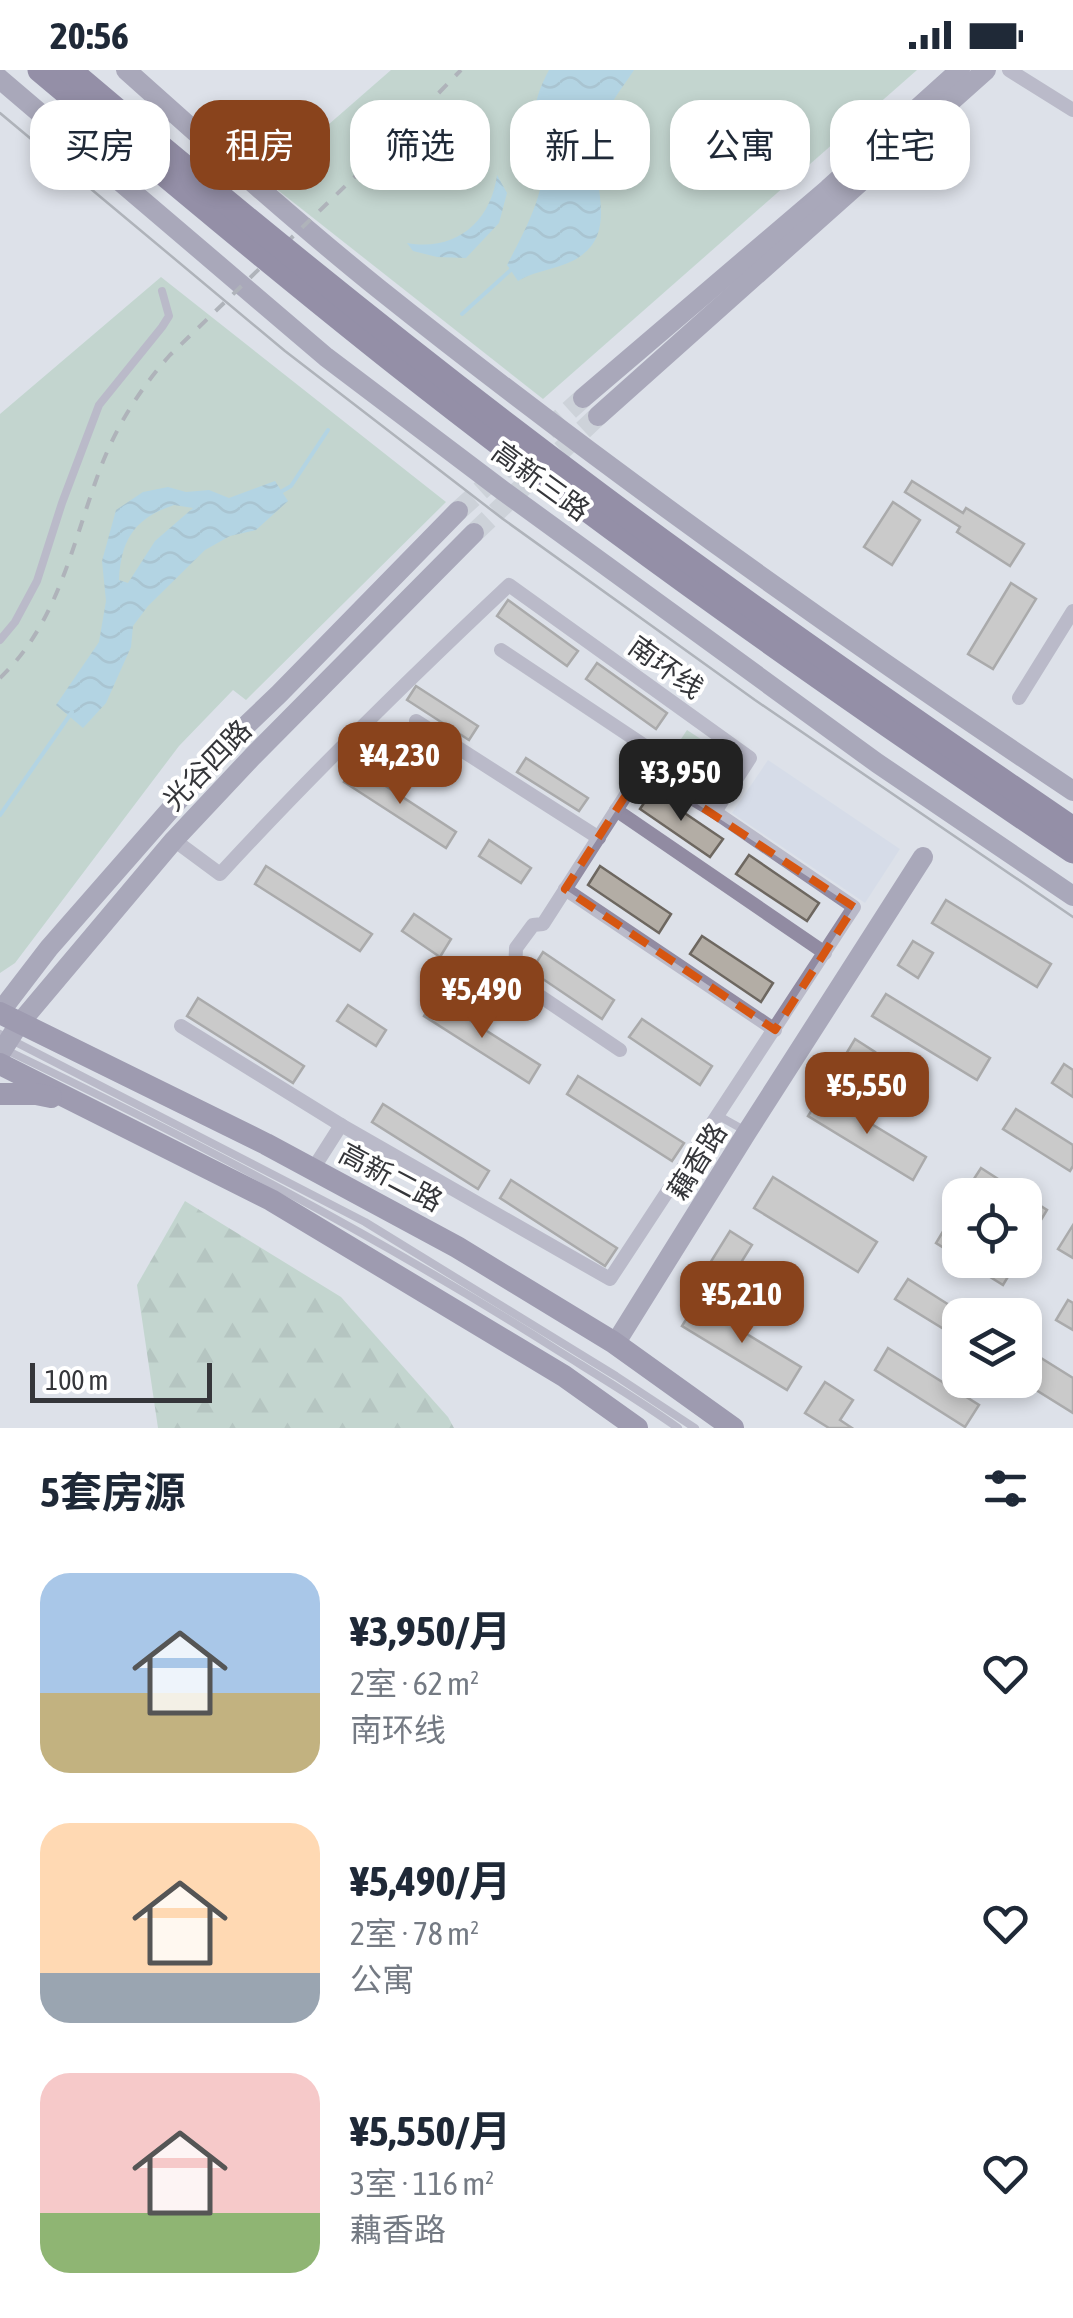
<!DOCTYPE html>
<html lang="zh">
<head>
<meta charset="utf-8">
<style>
	body { margin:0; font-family:"Asap Condensed","Noto Sans SC",sans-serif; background:#f6f6f7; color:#1f2937; height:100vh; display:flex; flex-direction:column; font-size:38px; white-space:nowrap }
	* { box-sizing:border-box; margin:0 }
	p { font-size:32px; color:#747a83 }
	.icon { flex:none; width:55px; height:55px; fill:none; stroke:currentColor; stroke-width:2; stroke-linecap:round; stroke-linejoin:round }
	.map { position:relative; height:1358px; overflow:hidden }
	.side { display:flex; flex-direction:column; background:#fff; flex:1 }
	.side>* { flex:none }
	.hud { position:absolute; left:30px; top:30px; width:1015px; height:90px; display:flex; gap:20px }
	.buttons { position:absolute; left:942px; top:1108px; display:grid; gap:20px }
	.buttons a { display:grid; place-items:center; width:100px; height:100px; border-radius:20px; background:#fff; box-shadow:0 5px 15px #0003; font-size:50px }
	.scale { position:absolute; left:30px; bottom:25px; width:182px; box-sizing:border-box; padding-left:10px; border:5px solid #35363a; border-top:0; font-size:28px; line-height:35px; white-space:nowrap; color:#35363a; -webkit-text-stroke:8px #fff; paint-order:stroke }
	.price { position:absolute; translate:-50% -85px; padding:0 22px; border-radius:20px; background:#89431c; color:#fff; font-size:32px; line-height:65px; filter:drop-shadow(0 2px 5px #0008) }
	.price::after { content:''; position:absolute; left:50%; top:60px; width:30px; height:22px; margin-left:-15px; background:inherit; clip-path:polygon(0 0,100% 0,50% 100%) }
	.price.active { background:#222; color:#fff }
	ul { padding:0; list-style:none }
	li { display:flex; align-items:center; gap:30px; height:250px; padding:0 40px }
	li span { display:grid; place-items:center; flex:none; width:280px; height:200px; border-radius:30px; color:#555 }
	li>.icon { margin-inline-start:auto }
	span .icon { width:120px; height:120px; fill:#fffc; stroke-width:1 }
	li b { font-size:42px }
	h2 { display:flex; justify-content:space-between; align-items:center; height:120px; padding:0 40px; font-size:42px }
	.pill { padding:0 35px; border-radius:30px; background:#fff; box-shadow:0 5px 15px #0003; font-size:35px; line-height:90px }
	.pill.active { background:#89431c; color:#fff }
	.status { display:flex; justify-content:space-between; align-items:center; height:70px; padding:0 50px; background:#fff; direction:ltr }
	.status svg { height:28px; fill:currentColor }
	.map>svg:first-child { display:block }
	.built { fill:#cfd6e6 }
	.forest { fill:url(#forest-firs) }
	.green { fill:#a4c6b0 }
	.water { fill:url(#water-waves); fill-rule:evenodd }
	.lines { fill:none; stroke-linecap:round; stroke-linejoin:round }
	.stream { stroke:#81c4dc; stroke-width:4 }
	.building { fill:#b3ada5; stroke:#6d6760; stroke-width:2.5 }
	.secondary-tunnel { stroke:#bbbfc6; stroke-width:20; stroke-dasharray:20 10; stroke-linecap:butt }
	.lane { stroke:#918ba2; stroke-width:8 }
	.street { stroke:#918ba2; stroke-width:14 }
	.secondary { stroke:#6c6282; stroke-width:20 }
	.primary { stroke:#52456c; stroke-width:22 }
	.tram { stroke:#787a80; stroke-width:2.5 }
	.rail { stroke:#787a80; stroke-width:4; stroke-dasharray:12 12; stroke-linecap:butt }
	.highway-bridge { stroke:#3c2c58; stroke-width:25 }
	.marked { fill:none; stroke:#d65611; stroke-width:8; stroke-dasharray:20 12; stroke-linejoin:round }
	.labels { text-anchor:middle; stroke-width:8; stroke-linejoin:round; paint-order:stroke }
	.street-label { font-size:28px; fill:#35363a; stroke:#fff }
</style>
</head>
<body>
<div class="status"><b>20:56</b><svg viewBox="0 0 49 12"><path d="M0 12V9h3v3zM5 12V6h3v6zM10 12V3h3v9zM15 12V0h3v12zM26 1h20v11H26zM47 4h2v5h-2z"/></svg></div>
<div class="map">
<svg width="1073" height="1358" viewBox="0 0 1073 1358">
	<defs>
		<pattern id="forest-firs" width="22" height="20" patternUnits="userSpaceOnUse" patternTransform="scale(2.5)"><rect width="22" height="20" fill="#a4c6b0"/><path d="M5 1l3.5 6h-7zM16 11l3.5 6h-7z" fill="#86a290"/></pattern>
		<pattern id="water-waves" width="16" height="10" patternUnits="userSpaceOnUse" patternTransform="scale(2.5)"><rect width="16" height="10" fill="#81c4dc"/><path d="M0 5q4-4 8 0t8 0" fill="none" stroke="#6aa0b3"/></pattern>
	</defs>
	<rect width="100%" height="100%" fill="#dde1e9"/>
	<polygon class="built" points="768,690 900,779 865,833 732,743"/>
	<polygon class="forest" points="185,1131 341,1227 448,1347 454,1358 158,1358 137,1215"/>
	<g class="green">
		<polygon points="391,0 917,0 543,329 265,110"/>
		<polygon points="161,207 446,432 246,630 233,620 179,676 15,893 0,903 0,344"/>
		<polygon points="687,660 725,685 713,703 675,678"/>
	</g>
	<g class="water">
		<path d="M549,0H634C619,23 603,41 597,68C589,105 619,158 582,185C564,199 538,199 518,211L507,195C525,160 546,124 544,83C543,73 538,63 536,53C532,35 541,15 549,0Z"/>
		<path d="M497,105L507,123L499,153L466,188L437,187L413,181L407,173C455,182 491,152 497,105Z"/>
		<path d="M275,411L288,431L256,460L230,466L205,480L148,536L133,556L131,577L106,633L83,658L56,635L99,572L106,531L102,491L116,440L143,422L168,417L186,422L209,420L229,428ZM174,435L193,438L155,471L128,513L119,510C121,469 135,448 174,435Z"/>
	</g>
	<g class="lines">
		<g class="stream">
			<polyline points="462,244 514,197"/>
			<polyline points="279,423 291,416 328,360"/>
			<polyline points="0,745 72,642"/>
		</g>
	</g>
	<g class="building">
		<polygon points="912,411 963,443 966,438 1024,474 1010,496 957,462 960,457 905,422"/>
		<polygon points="893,432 920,450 892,495 864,477"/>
		<polygon points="1011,513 1036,529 993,599 968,584"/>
		<polygon points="508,530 578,581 567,596 497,546"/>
		<polygon points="597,593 667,643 656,659 586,609"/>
		<polygon points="416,616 478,656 469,670 407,630"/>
		<polygon points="526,688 588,728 579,741 517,702"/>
		<polygon points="355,696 456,762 446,778 344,712"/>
		<polygon points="652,721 723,769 710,787 640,739"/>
		<polygon points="489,770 531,798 521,813 479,786"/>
		<polygon points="749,785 819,833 807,851 736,804"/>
		<polygon points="266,796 372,864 360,881 255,814"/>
		<polygon points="600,796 671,844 659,863 588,815"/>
		<polygon points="946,830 1051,894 1037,917 932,853"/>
		<polygon points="414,844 451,869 440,887 402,861"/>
		<polygon points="702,866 773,913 761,932 690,884"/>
		<polygon points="913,871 933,883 918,908 898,895"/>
		<polygon points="543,882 614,930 602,949 531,901"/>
		<polygon points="886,924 990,988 977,1010 872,946"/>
		<polygon points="198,928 304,996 293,1013 187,946"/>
		<polygon points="435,928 540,995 529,1013 424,946"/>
		<polygon points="348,935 386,960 376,976 337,951"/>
		<polygon points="642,949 712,996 700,1015 629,967"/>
		<polygon points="855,969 875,982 860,1006 840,994"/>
		<polygon points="1064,994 1073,1000 1073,1027 1052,1013"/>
		<polygon points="578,1006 684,1073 672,1091 567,1024"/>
		<polygon points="822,1024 926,1087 913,1110 808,1046"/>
		<polygon points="383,1034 489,1101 478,1119 372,1052"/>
		<polygon points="1016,1039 1073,1075 1073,1096 1070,1101 1003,1059"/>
		<polygon points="981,1098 1023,1125 979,1125 968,1118"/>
		<polygon points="773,1107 877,1172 858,1202 754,1138"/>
		<polygon points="511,1110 617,1178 605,1196 500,1128"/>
		<polygon points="1025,1126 1047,1140 1035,1160 1025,1154"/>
		<polygon points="948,1153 960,1161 960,1188 936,1173"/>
		<polygon points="1073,1155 1073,1188 1058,1179"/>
		<polygon points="730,1161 752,1175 727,1215 705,1201"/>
		<polygon points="963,1190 1007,1190 1015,1195 1003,1215"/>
		<polygon points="908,1209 965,1245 960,1245 960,1269 895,1229"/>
		<polygon points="1068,1230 1073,1233 1073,1260 1056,1250"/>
		<polygon points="696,1233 801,1297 787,1320 682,1256"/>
		<polygon points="888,1278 979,1335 965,1357 875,1300"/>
		<polygon points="1025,1278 1073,1308 1073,1343 1020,1310 1025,1310"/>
		<polygon points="825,1312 853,1330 840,1350 852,1358 829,1358 805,1343"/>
	</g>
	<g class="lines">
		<g class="secondary-tunnel">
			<polyline points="458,441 583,328"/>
			<polyline points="474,463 598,346"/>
		</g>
		<g class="lane">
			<polyline points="0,570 15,552 37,511 62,433 99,335 162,257 169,246 162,221"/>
			<polyline points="0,964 365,1152 616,1306 695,1358"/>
			<path d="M4,979C193,1070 380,1167 557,1280C597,1305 639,1330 678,1358"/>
			<polyline points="717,1045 744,1060"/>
		</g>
		<g class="street">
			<polyline points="1009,0 1073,40"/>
			<polyline points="501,580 654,682 650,703 715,742"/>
			<polyline points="1019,628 1073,541"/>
			<polyline points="416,651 599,768"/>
			<polyline points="616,740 825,883"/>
			<path d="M174,770L220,804C312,704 410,608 509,515L750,688L715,742L854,837L610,1209L341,1055L181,956"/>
			<polyline points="565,819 775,960"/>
			<polyline points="432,909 481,901 515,904"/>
			<polyline points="620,980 531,920 515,904 516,878 533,855 543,854 633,714 650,703"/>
			<polyline points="313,1099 341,1055"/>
		</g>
		<g class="secondary">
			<path d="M126,0C209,74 292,149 379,219C602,397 836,563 1073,721"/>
			<polyline points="0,9 326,287 502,420 877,693 1073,826"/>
			<polyline points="583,328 828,119 960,0"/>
			<polyline points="598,346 986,0"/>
			<polyline points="0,942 49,878 233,668 279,624 458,441"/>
			<polyline points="0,984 19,954 174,770 252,687 474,463"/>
			<polyline points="615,1274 747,1062 923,787"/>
		</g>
		<g class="primary">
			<polyline points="0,943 266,1074 457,1177 613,1272 733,1358"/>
			<polyline points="0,994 271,1130 564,1306 637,1358"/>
			<polyline points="0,1024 36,1024 51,1027"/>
		</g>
		<polyline class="tram" points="0,43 285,281 503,449 755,630 1073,847"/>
		<path class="rail" d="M0,608C58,553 72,475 99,402C115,358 139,320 170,285L396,67L461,0"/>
		<g class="highway-bridge">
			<path d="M40,0C158,99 276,198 397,294C615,466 843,626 1073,781"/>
			<path d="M69,0C242,147 419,291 602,427C756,542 914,651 1073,759"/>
		</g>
	</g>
	<path d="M0 0H1073V1358H0ZM650,703L854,837L775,960L565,819L633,714Z" fill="#dde1e9" fill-opacity=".55" fill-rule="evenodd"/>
	<path class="marked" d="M650,703L854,837L775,960L565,819L633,714Z"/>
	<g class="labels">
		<g class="street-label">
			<text transform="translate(541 411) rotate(36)" y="10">高新三路</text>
			<text transform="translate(666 597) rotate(36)" y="10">南环线</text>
			<text transform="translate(207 695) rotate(-46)" y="10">光谷四路</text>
			<text transform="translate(697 1091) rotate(-58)" y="10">藕香路</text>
			<text transform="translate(391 1107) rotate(28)" y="10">高新二路</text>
		</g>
	</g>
</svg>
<div class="buttons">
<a><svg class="icon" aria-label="locate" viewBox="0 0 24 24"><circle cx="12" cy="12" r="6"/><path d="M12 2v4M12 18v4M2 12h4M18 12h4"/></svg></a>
<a><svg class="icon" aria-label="layers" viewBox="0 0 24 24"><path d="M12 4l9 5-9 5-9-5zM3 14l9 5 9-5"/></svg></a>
</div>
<div class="scale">100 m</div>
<b class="price" style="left:400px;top:737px">¥4,230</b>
<b class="price active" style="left:681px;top:754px">¥3,950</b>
<b class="price" style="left:482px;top:971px">¥5,490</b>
<b class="price" style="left:867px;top:1067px">¥5,550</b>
<b class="price" style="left:742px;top:1276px">¥5,210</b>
<div class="hud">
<a class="pill">买房</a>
<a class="pill active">租房</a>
<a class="pill">筛选</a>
<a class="pill">新上</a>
<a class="pill">公寓</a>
<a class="pill">住宅</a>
</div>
</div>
<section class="side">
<h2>5套房源<svg class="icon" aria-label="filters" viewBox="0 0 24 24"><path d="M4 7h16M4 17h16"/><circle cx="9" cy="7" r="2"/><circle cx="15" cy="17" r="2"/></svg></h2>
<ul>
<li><span style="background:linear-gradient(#a9c7e8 60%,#c2b280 0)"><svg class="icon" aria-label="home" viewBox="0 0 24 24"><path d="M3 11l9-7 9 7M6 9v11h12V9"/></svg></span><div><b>¥3,950/月</b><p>2室 · 62 m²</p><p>南环线</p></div><svg class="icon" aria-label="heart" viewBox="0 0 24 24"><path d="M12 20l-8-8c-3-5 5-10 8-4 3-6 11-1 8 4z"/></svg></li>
<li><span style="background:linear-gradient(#ffd9b3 75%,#9aa5b1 0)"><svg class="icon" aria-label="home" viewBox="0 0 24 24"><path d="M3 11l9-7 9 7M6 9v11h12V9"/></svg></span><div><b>¥5,490/月</b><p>2室 · 78 m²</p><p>公寓</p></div><svg class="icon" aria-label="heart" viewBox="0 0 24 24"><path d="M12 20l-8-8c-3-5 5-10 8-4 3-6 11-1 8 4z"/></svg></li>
<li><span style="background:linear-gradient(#f6c9c9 70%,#8fb573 0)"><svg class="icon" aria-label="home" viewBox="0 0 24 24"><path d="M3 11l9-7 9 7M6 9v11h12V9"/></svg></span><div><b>¥5,550/月</b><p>3室 · 116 m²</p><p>藕香路</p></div><svg class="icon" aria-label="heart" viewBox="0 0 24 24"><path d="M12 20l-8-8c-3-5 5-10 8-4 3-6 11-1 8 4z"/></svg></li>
</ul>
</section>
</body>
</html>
